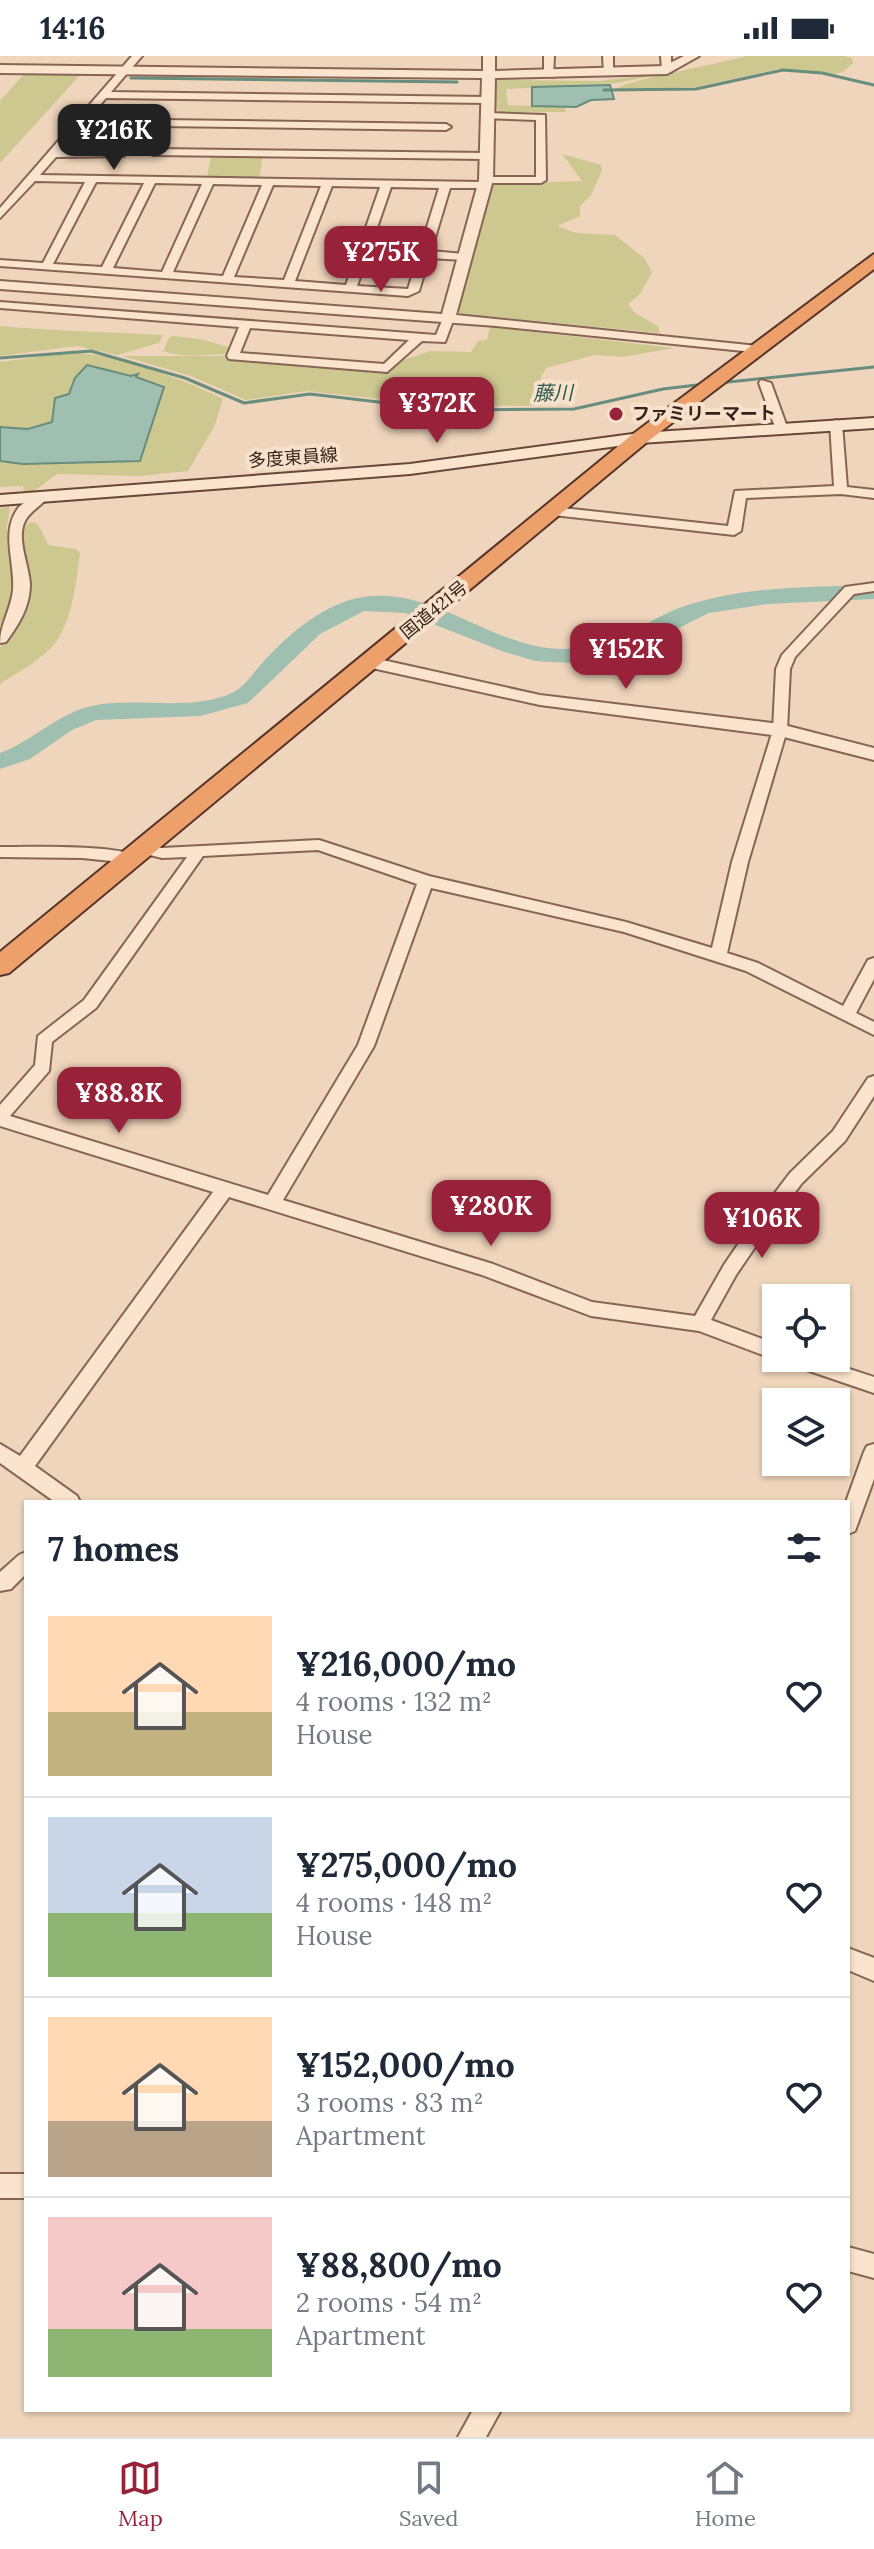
<!DOCTYPE html>
<html lang="en">
<head>
<meta charset="utf-8">
<style>
	body { margin:0; font-family:Lora,"Noto Sans JP",serif; background:#f2f2f3; color:#1f2937; height:100vh; display:flex; flex-direction:column; font-size:30px; white-space:nowrap }
	* { box-sizing:border-box; margin:0 }
	p { font-size:26px; color:#747a83 }
	.icon { flex:none; width:44px; height:44px; fill:none; stroke:currentColor; stroke-width:2; stroke-linecap:round; stroke-linejoin:round }
	.map { position:relative; flex:1; overflow:hidden }
	.panel { position:absolute; left:24px; top:1444px; width:826px; height:912px; display:flex; flex-direction:column; background:#fff; border-radius:0px; box-shadow:0 2px 6px #0004 }
	.panel>* { flex:none }
	.controls { position:absolute; left:762px; top:1228px; display:grid; gap:16px }
	.controls a { display:grid; place-items:center; width:88px; height:88px; border-radius:0px; background:#fff; box-shadow:0 2px 6px #0004; font-size:40px }
	.price { position:absolute; translate:-50% -68px; padding:0 18px; border-radius:16px; background:#98223a; color:#fff; font-size:26px; line-height:52px; filter:drop-shadow(0 2px 4px #0008) }
	.price::after { content:''; position:absolute; left:50%; top:48px; width:24px; height:18px; margin-left:-12px; background:inherit; clip-path:polygon(0 0,100% 0,50% 100%) }
	.price.on { background:#222; color:#fff }
	ul { padding:0; list-style:none }
	li { display:flex; align-items:center; gap:24px; height:200px; padding:0 24px }
	li+li { border-top:2px solid #e0e1e3 }
	li span { display:grid; place-items:center; flex:none; width:224px; height:160px; border-radius:0px; color:#555 }
	li>.icon { margin-inline-start:auto }
	span .icon { width:96px; height:96px; fill:#fffc; stroke-width:1 }
	li b { font-size:34px }
	h2 { display:flex; justify-content:space-between; align-items:center; height:96px; padding:0 24px; font-size:34px }
	.status { display:flex; justify-content:space-between; align-items:center; height:56px; padding:0 40px; background:#fff; direction:ltr }
	.status svg { height:22px; fill:currentColor }
	.menu { display:flex; justify-content:space-around; align-items:center; height:112px; border-top:2px solid #e0e1e3; background:#fff; font-size:22px; color:#747a83 }
	.menu a { display:grid; justify-items:center; gap:4px }
	.menu .on { color:#98223a }
	.map>svg:first-child { display:block }
	.green { fill:#cdc88f }
	.water { fill:#9fc0b0; stroke:#678d7c; stroke-width:2 }
	.lines { fill:none; stroke-linecap:round; stroke-linejoin:round }
	.stream { stroke:#678d7c; stroke-width:3 }
	.river { fill:#9fc0b0; fill-rule:evenodd }
	.minor-casing { stroke:#876554; stroke-width:4 }
	.tertiary-casing { stroke:#876554; stroke-width:4 }
	.secondary-casing { stroke:#684738; stroke-width:4 }
	.trunk-casing { stroke:#543529; stroke-width:4 }
	.minor { fill:#fae4ce; fill-rule:evenodd }
	.tertiary { fill:#fae4ce; fill-rule:evenodd }
	.secondary { fill:#fae4ce; fill-rule:evenodd }
	.trunk { fill:#eea06a; fill-rule:evenodd }
	.poi-dot { fill:#98223a; stroke:#f7e1ca; stroke-width:3 }
	.labels { text-anchor:middle; stroke-width:8; stroke-linejoin:round; paint-order:stroke }
	.far-poi-label { font-size:18px; font-weight:bold; fill:#35221a; stroke:#f7e1ca; text-anchor:start }
	.far-street-label { font-size:18px; fill:#35221a; stroke:#f7e1ca }
	.far-water-label { font-size:20px; font-style:italic; fill:#28564a; stroke:#f7e1ca }
</style>
</head>
<body>
<div class="status"><b>14:16</b><svg viewBox="0 0 49 12"><path d="M0 12V9h3v3zM5 12V6h3v6zM10 12V3h3v9zM15 12V0h3v12zM26 1h20v11H26zM47 4h2v5h-2z"/></svg></div>
<div class="map">
<svg width="874" height="2381" viewBox="0 0 874 2381">
	<rect width="100%" height="100%" fill="#efd5bb"/>
	<g class="green">
		<path d="M746,0H844L852,2L853,7L843,16L834,18L778,13L696,31L617,33C625,24 724,7 746,0Z"/>
		<polygon points="666,17 617,27 506,33 508,49 558,51 565,52 566,56 500,56 494,49 495,25 499,24 598,25"/>
		<polygon points="24,18 80,19 0,107 0,45"/>
		<polygon points="562,98 601,109 602,114 591,139 580,150 580,160 557,170 576,177 615,179 644,202 652,216 640,238 628,248 635,257 658,270 660,277 462,258 455,253 491,128 582,125"/>
		<polygon points="211,99 263,99 259,123 207,122"/>
		<path d="M0,270C54,275 108,276 163,279L159,287L117,299L77,290L0,300Z"/>
		<polygon points="490,271 674,292 623,301 595,299 546,312 541,321 545,350 438,349 307,335 246,344 191,320 122,300 225,300 389,315 400,305 430,295 471,296 478,285 487,284"/>
		<path d="M173,280L200,283L232,292L230,298C208,298 184,303 163,295L169,282Z"/>
		<path d="M67,297C107,294 186,324 223,343L214,371L188,415L139,420L57,418L31,437H24L23,430L0,431V306Z"/>
		<path d="M9,451C11,459 6,466 7,475C9,511 25,539 0,572V452Z"/>
		<path d="M33,466L38,468L48,489L76,493L80,497C76,526 72,570 51,592C37,606 17,617 0,628V591L24,557L31,538L22,477L27,468Z"/>
	</g>
	<g class="water">
		<polygon points="610,29 614,43 591,44 576,51 532,50 532,31"/>
		<polygon points="87,309 131,320 138,318 136,321 164,331 140,405 23,408 0,405 0,371 28,373 52,366 55,342 69,338 75,322"/>
	</g>
	<g class="lines">
		<g class="stream">
			<polyline points="131,22 457,26"/>
			<polyline points="604,34 696,33 783,14 822,17 874,29"/>
			<polyline points="0,302 91,295 185,322 244,347 310,338 447,354 574,353 663,333 705,328"/>
			<polyline points="719,327 874,311"/>
		</g>
		<path class="river" d="M874,529V543L767,548L709,557L626,598L569,607L535,605L502,595L405,557L364,555L320,578L248,647L200,660L96,664L72,674L30,703L0,713V697C33,685 55,659 91,650C136,640 191,657 234,636C246,629 254,616 263,606C290,577 323,548 363,541C435,530 494,594 565,593C627,592 638,565 688,549C747,530 813,531 874,529Z"/>
		<g class="minor-casing">
			<g id="minor">
				<path d="M132,0H142L111,36L487,41L492,44L487,47L106,42L88,63L446,68L451,71L446,74L160,70L156,93L486,97L491,100L486,103L153,99L145,94L150,70H133L124,100L56,101L40,119L482,126V122L486,121H536V64L483,62V58L487,57L545,59L546,124L541,127H489V131L485,132H450L431,195L464,198L470,201L464,204L429,202L419,235L408,240L0,210V204L43,207L85,126L35,125L0,162V152ZM83,69L123,70L116,95H61ZM96,126L144,127L102,211L53,208ZM155,127L202,128L162,216L113,212ZM213,128L262,129L223,220L173,216ZM273,129L321,130L284,224L234,221ZM332,130L380,131L346,229L295,225ZM391,131L439,132L408,233L357,230Z"/>
				<polygon points="544,0 554,0 553,21 544,19"/>
				<polygon points="603,0 613,0 613,19 604,17"/>
				<polygon points="661,0 671,0 671,16 662,14"/>
				<path d="M0,246L436,279L444,260L454,262L445,286L422,285L387,316L229,303L227,300L239,271L0,252ZM250,272L409,284L384,308L240,297Z"/>
				<polygon points="761,324 771,327 787,371 785,374 775,371 759,327"/>
				<polygon points="836,364 842,368 847,431 874,434 874,442 841,438 746,442 741,475 734,479 553,459 546,455 553,451 728,470 735,435 834,430 830,368"/>
				<path d="M874,527V535L854,538L795,601L790,613L787,674L748,806L727,897L758,907L843,950L868,904L874,902V923L856,957L874,966V979L746,915L624,876L431,832L374,990L283,1144L493,1208L592,1246L695,1260L724,1209L756,1162L790,1117L833,1075L868,1022L874,1020V1040L845,1085L802,1127L768,1172L736,1219L711,1264L776,1288V1302H781L776,1304L699,1275L591,1260L482,1219L229,1141L35,1410L77,1440L80,1446H55L0,1407V1388L20,1400L213,1136L0,1070V1049L35,1009L38,980L84,944L187,801L162,802L138,796V788L162,792L319,784L429,820L626,866L712,892L732,806L773,674L776,613L782,599L845,531ZM318,794L417,828L358,989L268,1139L10,1060L49,1015L52,986L96,952L203,800Z"/>
				<path d="M0,791C25,791 125,788 139,802L131,807L82,802L0,801Z"/>
				<polygon points="784,1302 816,1302 874,1321 874,1337 786,1307"/>
				<polygon points="874,1388 874,1423 855,1475 848,1478 846,1446 864,1396 867,1390"/>
				<polygon points="26,1496 26,1518 11,1533 0,1535 0,1516 19,1499"/>
				<polygon points="848,1892 874,1902 874,1925 848,1914"/>
				<rect x="0" y="2118" width="26" height="24"/>
				<polygon points="848,2191 874,2198 874,2222 848,2215"/>
				<polygon points="473,2354 501,2354 486,2381 458,2381"/>
			</g>
		</g>
		<g class="tertiary-casing">
			<g id="tertiary">
				<polygon points="483,0 495,0 495,15 664,10 684,0 699,0 667,18 495,22 493,124 456,259 758,290 763,291 763,297 496,270 0,233 0,225 442,258 479,124 482,22 0,17 0,9 483,15"/>
				<path d="M39,437L47,442C41,450 29,456 25,465C16,482 29,509 30,528C30,551 19,568 6,586L0,587C0,568 11,554 13,534C15,505 0,475 19,451C25,446 31,440 39,437Z"/>
				<polygon points="369,601 540,639 780,668 874,692 874,704 780,680 540,649 363,610 360,606"/>
			</g>
		</g>
		<g class="secondary-casing">
			<polygon id="secondary" points="874,362 874,372 640,387 410,418 0,449 0,439 410,408 640,377"/>
		</g>
		<g class="trunk-casing">
			<polygon id="trunk" points="874,198 874,213 647,386 9,917 0,919 0,896 633,378"/>
		</g>
		<use href="#minor" class="minor"/>
		<use href="#tertiary" class="tertiary"/>
		<use href="#secondary" class="secondary"/>
		<use href="#trunk" class="trunk"/>
	</g>
	<circle class="poi-dot" cx="616" cy="358" r="8"/>
	<g class="labels">
		<g class="far-poi-label">
			<text x="632" y="364">ファミリーマート</text>
		</g>
		<g class="far-street-label">
			<text transform="translate(293 402) rotate(-4)" y="6">多度東員線</text>
			<text transform="translate(434 554) rotate(-39)" y="6">国道421号</text>
		</g>
		<g class="far-water-label">
			<text transform="translate(553 337) rotate(-1)" y="7">藤川</text>
		</g>
	</g>
</svg>
<div class="controls">
<a><svg class="icon" aria-label="locate" viewBox="0 0 24 24"><circle cx="12" cy="12" r="6"/><path d="M12 2v4M12 18v4M2 12h4M18 12h4"/></svg></a>
<a><svg class="icon" aria-label="layers" viewBox="0 0 24 24"><path d="M12 4l9 5-9 5-9-5zM3 14l9 5 9-5"/></svg></a>
</div>
<b class="price on" style="left:114px;top:116px">¥216K</b>
<b class="price" style="left:381px;top:238px">¥275K</b>
<b class="price" style="left:437px;top:389px">¥372K</b>
<b class="price" style="left:626px;top:635px">¥152K</b>
<b class="price" style="left:119px;top:1079px">¥88.8K</b>
<b class="price" style="left:491px;top:1192px">¥280K</b>
<b class="price" style="left:762px;top:1204px">¥106K</b>
<section class="panel">
<h2>7 homes<svg class="icon" aria-label="filters" viewBox="0 0 24 24"><path d="M4 7h16M4 17h16"/><circle cx="9" cy="7" r="2"/><circle cx="15" cy="17" r="2"/></svg></h2>
<ul>
<li><span style="background:linear-gradient(#ffd9b3 60%,#c2b280 0)"><svg class="icon" aria-label="home" viewBox="0 0 24 24"><path d="M3 11l9-7 9 7M6 9v11h12V9"/></svg></span><div><b>¥216,000/mo</b><p>4 rooms · 132 m²</p><p>House</p></div><svg class="icon" aria-label="heart" viewBox="0 0 24 24"><path d="M12 20l-8-8c-3-5 5-10 8-4 3-6 11-1 8 4z"/></svg></li>
<li><span style="background:linear-gradient(#c9d6e8 60%,#8fb573 0)"><svg class="icon" aria-label="home" viewBox="0 0 24 24"><path d="M3 11l9-7 9 7M6 9v11h12V9"/></svg></span><div><b>¥275,000/mo</b><p>4 rooms · 148 m²</p><p>House</p></div><svg class="icon" aria-label="heart" viewBox="0 0 24 24"><path d="M12 20l-8-8c-3-5 5-10 8-4 3-6 11-1 8 4z"/></svg></li>
<li><span style="background:linear-gradient(#ffd9b3 65%,#b9a48a 0)"><svg class="icon" aria-label="home" viewBox="0 0 24 24"><path d="M3 11l9-7 9 7M6 9v11h12V9"/></svg></span><div><b>¥152,000/mo</b><p>3 rooms · 83 m²</p><p>Apartment</p></div><svg class="icon" aria-label="heart" viewBox="0 0 24 24"><path d="M12 20l-8-8c-3-5 5-10 8-4 3-6 11-1 8 4z"/></svg></li>
<li><span style="background:linear-gradient(#f6c9c9 70%,#8fb573 0)"><svg class="icon" aria-label="home" viewBox="0 0 24 24"><path d="M3 11l9-7 9 7M6 9v11h12V9"/></svg></span><div><b>¥88,800/mo</b><p>2 rooms · 54 m²</p><p>Apartment</p></div><svg class="icon" aria-label="heart" viewBox="0 0 24 24"><path d="M12 20l-8-8c-3-5 5-10 8-4 3-6 11-1 8 4z"/></svg></li>
</ul>
</section>
</div>
<nav class="menu">
<a class="on"><svg class="icon" aria-label="map" viewBox="0 0 24 24"><path d="M3 6l6-2 6 2 6-2v14l-6 2-6-2-6 2zM9 4v14M15 6v14"/></svg>Map</a>
<a><svg class="icon" aria-label="saved" viewBox="0 0 24 24"><path d="M7 4h10v16l-5-4-5 4z"/></svg>Saved</a>
<a><svg class="icon" aria-label="home" viewBox="0 0 24 24"><path d="M3 11l9-7 9 7M6 9v11h12V9"/></svg>Home</a>
</nav>
</body>
</html>
